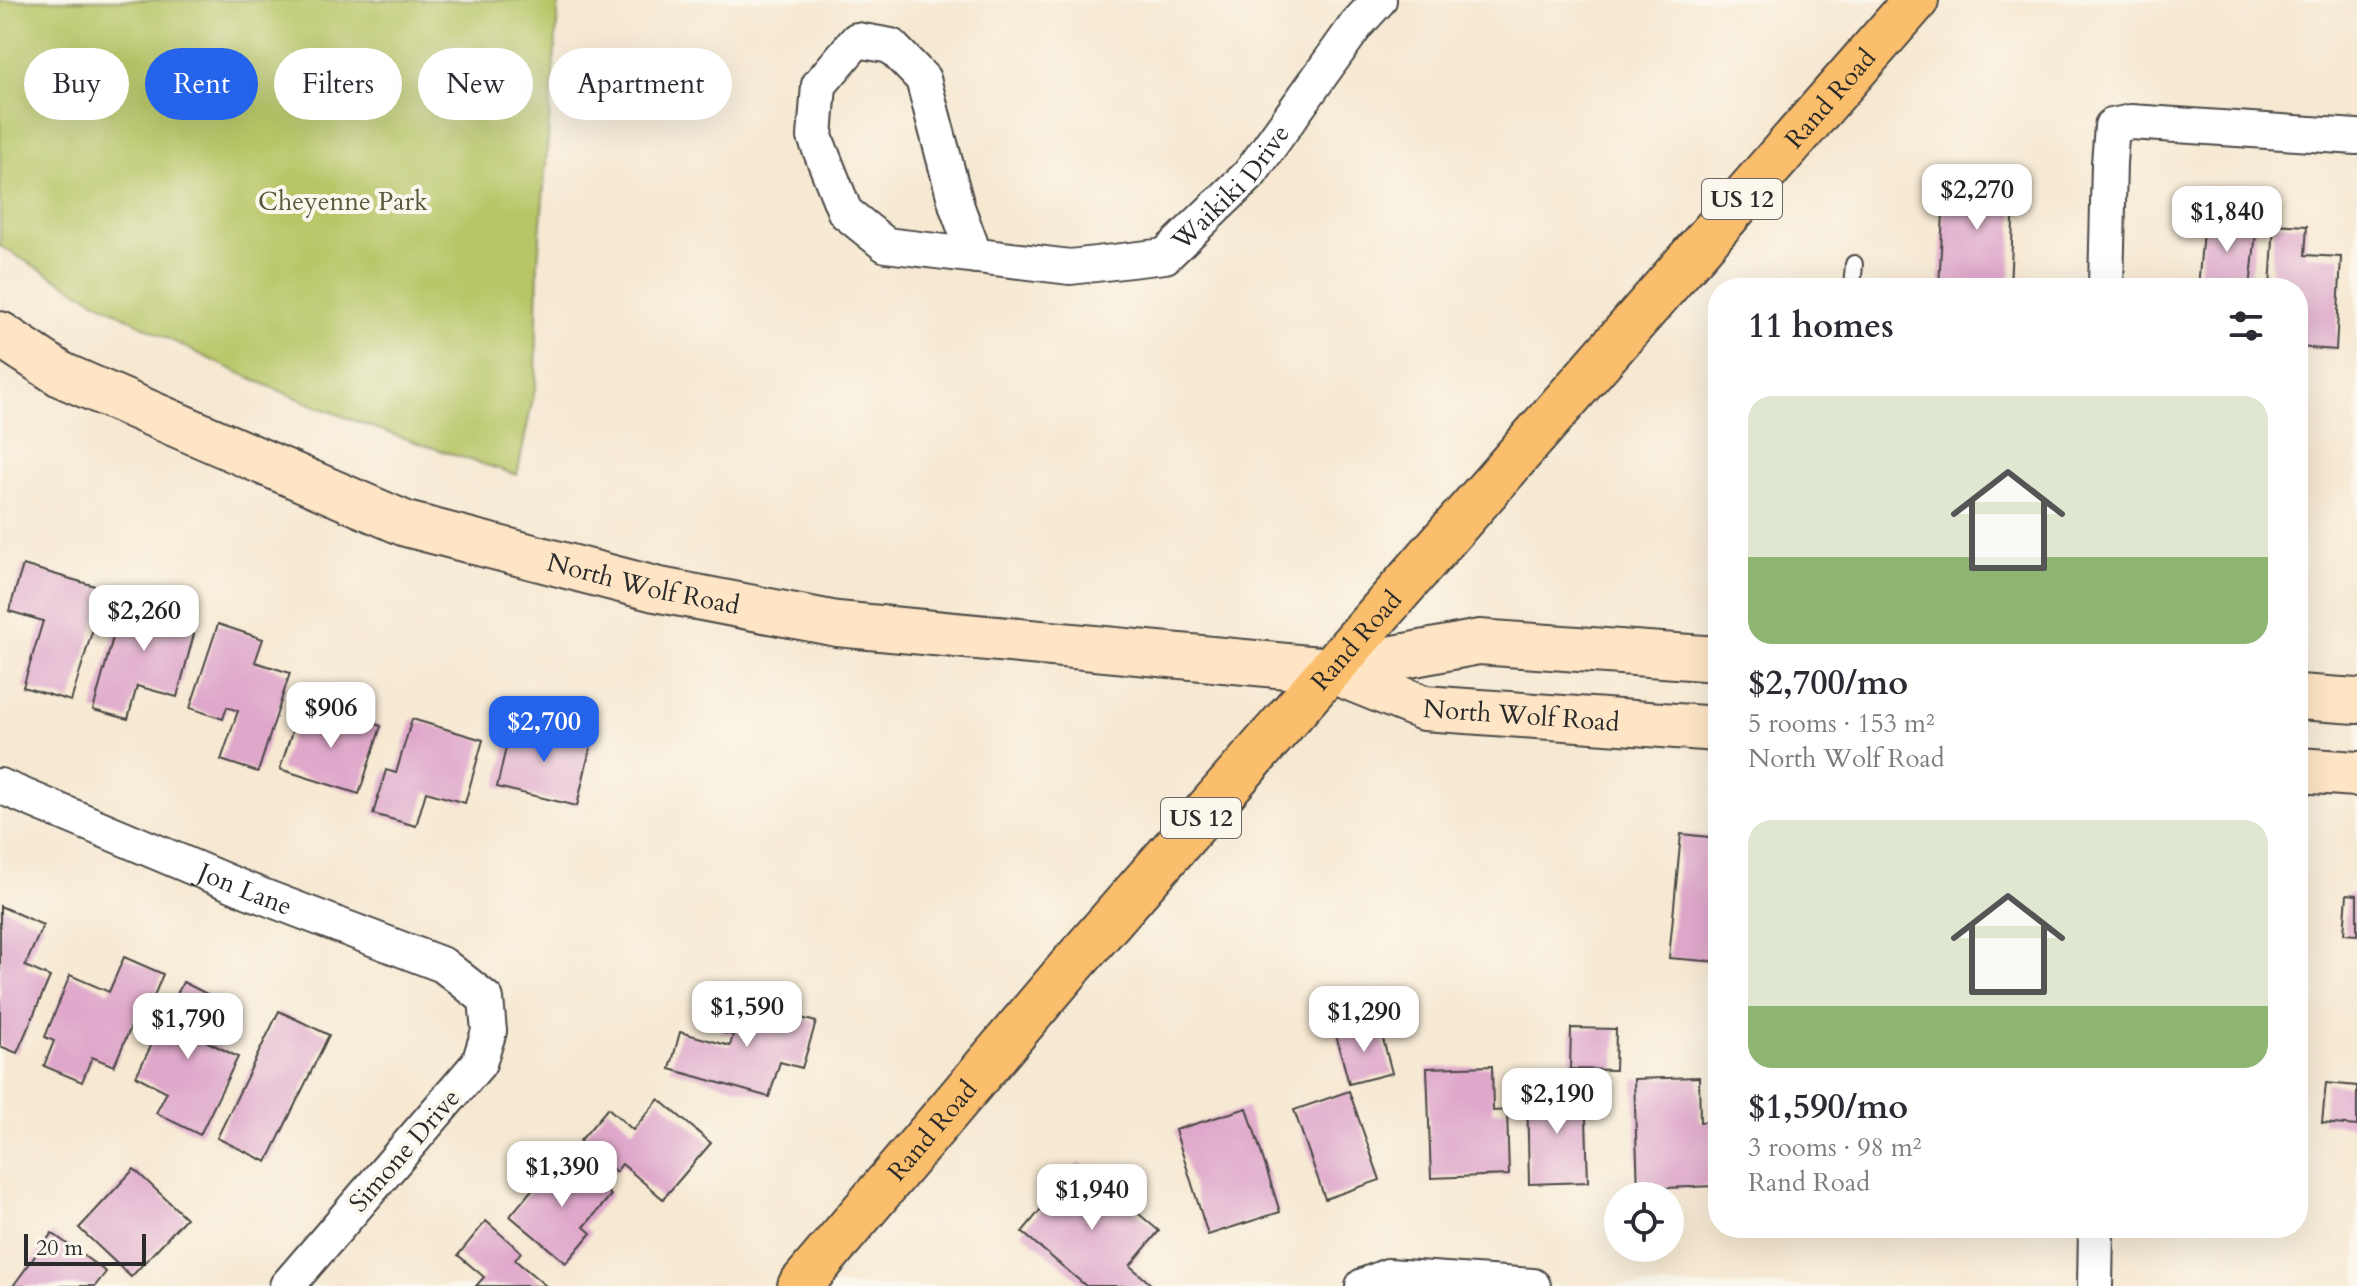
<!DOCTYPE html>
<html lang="en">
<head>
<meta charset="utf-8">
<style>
	body { margin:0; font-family:Cardo,serif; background:#f7f7f7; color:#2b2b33; height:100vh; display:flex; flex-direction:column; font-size:30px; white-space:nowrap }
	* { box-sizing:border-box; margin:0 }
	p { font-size:26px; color:#7c7c81 }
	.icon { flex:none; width:44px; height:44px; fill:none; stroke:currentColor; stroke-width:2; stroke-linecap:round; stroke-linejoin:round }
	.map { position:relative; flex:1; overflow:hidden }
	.drawer { position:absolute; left:1708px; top:278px; width:600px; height:960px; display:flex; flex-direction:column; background:#fff; border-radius:32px; box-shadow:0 8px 32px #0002 }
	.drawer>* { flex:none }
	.hud { position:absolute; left:24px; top:48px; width:760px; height:72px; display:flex; gap:16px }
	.controls { position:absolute; left:1604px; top:1182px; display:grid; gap:16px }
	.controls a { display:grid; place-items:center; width:80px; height:80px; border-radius:50%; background:#fff; box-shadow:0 8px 32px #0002; font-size:40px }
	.scale { position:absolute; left:24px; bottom:20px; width:122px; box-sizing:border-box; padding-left:8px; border:4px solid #2b2b2b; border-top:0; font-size:22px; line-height:28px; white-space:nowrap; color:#2b2b2b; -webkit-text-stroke:6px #fbf7ec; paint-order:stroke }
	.price { position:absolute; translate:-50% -68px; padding:0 18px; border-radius:16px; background:#fff; color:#222; font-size:26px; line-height:52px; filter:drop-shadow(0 2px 4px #0008) }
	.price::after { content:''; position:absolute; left:50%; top:48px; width:24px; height:18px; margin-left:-12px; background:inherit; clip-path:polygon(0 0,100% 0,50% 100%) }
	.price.current { background:#2563eb; color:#fff }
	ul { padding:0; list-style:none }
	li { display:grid; align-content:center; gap:16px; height:424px; padding:0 40px }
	li span { display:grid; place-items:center; height:248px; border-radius:24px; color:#555 }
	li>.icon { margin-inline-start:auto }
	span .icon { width:144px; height:144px; fill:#fffc; stroke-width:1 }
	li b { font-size:34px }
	h2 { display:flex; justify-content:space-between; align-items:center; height:96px; padding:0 40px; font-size:34px }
	.tag { padding:0 28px; border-radius:36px; background:#fff; box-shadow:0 8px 32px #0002; font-size:28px; line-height:72px }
	.tag.current { background:#2563eb; color:#fff }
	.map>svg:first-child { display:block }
	.green { fill:#b8c668; stroke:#72784a; stroke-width:2 }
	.building { fill:#dfa8cb }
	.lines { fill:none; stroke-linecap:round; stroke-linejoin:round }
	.service-casing { stroke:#494744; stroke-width:20 }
	.minor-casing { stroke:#494744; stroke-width:38 }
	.secondary-casing { stroke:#494744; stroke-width:48 }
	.primary-casing { stroke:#494744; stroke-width:48 }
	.service { stroke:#fff; stroke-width:16 }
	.minor { stroke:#fff; stroke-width:34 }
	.secondary { stroke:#fde5c5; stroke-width:44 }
	.primary { stroke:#fabe6d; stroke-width:44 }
	.labels { text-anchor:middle; stroke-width:8; stroke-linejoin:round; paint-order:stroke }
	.shield { fill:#fbf7ec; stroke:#696865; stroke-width:2 }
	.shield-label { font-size:24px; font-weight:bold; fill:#2b2b2b }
	.street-label { font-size:26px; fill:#2b2b2b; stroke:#fbf7ec }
	.park-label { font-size:26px; fill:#555a3d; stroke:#fbf7ec }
</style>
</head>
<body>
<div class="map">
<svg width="2357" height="1286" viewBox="0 0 2357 1286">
	<rect width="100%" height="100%" fill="#fbf7ec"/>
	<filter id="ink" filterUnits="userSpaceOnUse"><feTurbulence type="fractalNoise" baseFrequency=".0125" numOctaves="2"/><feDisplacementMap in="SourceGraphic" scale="16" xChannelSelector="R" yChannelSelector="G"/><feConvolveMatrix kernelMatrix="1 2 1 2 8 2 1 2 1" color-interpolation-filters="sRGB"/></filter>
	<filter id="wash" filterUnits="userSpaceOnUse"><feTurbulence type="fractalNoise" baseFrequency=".006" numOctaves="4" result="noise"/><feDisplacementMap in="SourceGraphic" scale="32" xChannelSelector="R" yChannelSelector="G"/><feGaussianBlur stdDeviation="1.8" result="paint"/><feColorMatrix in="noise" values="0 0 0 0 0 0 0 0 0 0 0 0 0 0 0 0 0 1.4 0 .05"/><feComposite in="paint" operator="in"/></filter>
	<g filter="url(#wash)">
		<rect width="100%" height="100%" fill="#f6e8d1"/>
		<path class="green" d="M0,0H559L538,261L536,384L517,475C439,450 362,426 287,394C188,352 92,301 0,246Z"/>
		<g id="blocks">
			<g class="building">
				<polygon points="1945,175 2015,178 2010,288 1939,288"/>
				<polygon points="2204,219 2257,223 2250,288 2198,288"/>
				<polygon points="2274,224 2307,226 2305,255 2341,257 2336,350 2298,347 2298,288 2270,288"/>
				<polygon points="23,565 105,589 71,701 23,687 43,621 9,611"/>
				<polygon points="126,590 184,605 178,630 194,634 177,697 137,686 128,719 93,710"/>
				<polygon points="218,624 263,639 255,662 290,673 258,772 221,760 238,711 227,707 223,719 190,708"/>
				<polygon points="299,710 339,723 342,713 381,726 359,794 280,769"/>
				<polygon points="412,719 483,740 465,803 426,792 416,826 373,814 386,770 396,773"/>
				<polygon points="512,721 592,740 577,806 497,787"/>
				<polygon points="1681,834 1718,838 1718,962 1669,958"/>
				<polygon points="2347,894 2357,895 2357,935 2344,934"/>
				<polygon points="0,906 43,925 25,966 50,977 17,1053 0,1046"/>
				<polygon points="124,957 163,974 145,1018 136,1015 114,1066 92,1057 82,1082 44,1066 54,1041 45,1037 70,975 109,992"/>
				<polygon points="183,982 221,1001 202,1039 238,1057 200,1135 156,1113 167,1092 136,1076"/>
				<polygon points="730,999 816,1022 802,1068 780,1062 769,1097 670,1069 680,1032 730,1046 733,1035 721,1032"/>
				<polygon points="279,1011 329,1035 267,1162 217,1138"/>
				<polygon points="1379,1024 1392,1073 1349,1084 1336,1035"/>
				<polygon points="1571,1028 1616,1029 1615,1070 1570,1069"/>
				<polygon points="1492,1066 1493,1111 1507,1110 1509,1175 1431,1178 1427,1068"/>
				<polygon points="1699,1077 1700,1122 1714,1121 1716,1186 1638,1189 1634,1079"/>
				<polygon points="2326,1083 2357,1086 2357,1126 2322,1123"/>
				<polygon points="1585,1087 1588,1182 1529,1184 1527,1089"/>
				<polygon points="1349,1091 1380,1180 1325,1199 1294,1110"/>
				<polygon points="659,1099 711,1143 663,1199 622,1164 616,1172 580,1141 608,1108 633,1130"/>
				<polygon points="1247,1108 1280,1212 1208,1235 1175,1130"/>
				<polygon points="566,1156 611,1195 584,1227 591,1233 566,1263 510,1216 539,1181 542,1184"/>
				<polygon points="1079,1163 1159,1231 1130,1266 1153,1286 1086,1286 1022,1232"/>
				<polygon points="134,1169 186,1218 131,1277 79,1228"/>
				<polygon points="486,1221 521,1252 515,1260 546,1286 476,1286 484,1277 458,1255"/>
				<polygon points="52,1233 106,1272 95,1286 13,1286"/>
			</g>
		</g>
	</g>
	<g filter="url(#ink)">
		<use href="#blocks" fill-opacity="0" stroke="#494744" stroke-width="2"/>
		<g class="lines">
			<g class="service-casing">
				<polyline id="service" points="1852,288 1854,264"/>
			</g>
			<g class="minor-casing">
				<g id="minor">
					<path id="s1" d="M975,256L957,207L923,79L891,46L857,40L819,85L815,137L845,212L886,245L1070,267L1165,256L1249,175L1357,24L1379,0"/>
					<polyline points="2106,288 2109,163 2112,126 2131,122 2357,137"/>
					<path id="s2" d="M0,786L249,891L443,965L486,999L489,1031L479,1063L287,1286"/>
					<polyline points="1363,1286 1388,1276 1533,1286"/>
					<polyline points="2095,1286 2096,1228"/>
				</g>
			</g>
			<g class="secondary-casing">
				<g id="secondary">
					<path id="s3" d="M0,334L62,375L406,524L655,589L837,624L1330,670L1424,708L1718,729"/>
					<polyline points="1330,670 1479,642 1718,659"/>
					<polyline points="2298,697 2357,701"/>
					<polyline points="2298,770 2357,774"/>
				</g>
			</g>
			<g class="primary-casing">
				<g id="primary">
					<path id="s4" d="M800,1286L1071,966L1916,0"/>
				</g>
			</g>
			<use href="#service" class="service"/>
			<use href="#minor" class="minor"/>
			<use href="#secondary" class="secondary"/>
			<use href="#primary" class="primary"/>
		</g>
	</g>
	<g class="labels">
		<g class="shield">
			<rect x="1702" y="179" width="80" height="40" rx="6"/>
			<rect x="1161" y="798" width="80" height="40" rx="6"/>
		</g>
		<g class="shield-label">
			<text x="1742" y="207">US 12</text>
			<text x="1201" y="826">US 12</text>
		</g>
		<g class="street-label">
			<text dy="9" stroke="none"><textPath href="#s4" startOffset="1572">Rand Road</textPath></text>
			<text dy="9" stroke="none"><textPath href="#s1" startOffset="886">Waikiki Drive</textPath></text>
			<text dy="9" stroke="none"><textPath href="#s3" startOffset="694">North Wolf Road</textPath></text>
			<text dy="9" stroke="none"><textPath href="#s4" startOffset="852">Rand Road</textPath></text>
			<text dy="9" stroke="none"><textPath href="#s3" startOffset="1586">North Wolf Road</textPath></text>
			<text dy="9" stroke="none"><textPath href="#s2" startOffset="266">Jon Lane</textPath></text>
			<text dy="9" stroke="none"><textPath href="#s4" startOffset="204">Rand Road</textPath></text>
			<text transform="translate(404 1150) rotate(-49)" y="9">Simone Drive</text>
		</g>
		<g class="park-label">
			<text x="343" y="210">Cheyenne Park</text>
		</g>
	</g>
</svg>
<div class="controls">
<a><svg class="icon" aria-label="locate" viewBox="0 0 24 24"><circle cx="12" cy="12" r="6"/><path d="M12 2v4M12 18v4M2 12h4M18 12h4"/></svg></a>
</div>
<div class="scale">20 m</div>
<b class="price" style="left:1977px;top:232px">$2,270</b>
<b class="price" style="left:2227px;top:254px">$1,840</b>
<b class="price" style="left:144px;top:653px">$2,260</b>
<b class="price" style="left:331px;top:750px">$906</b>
<b class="price current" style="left:544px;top:764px">$2,700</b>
<b class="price" style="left:747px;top:1049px">$1,590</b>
<b class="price" style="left:1364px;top:1054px">$1,290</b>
<b class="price" style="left:188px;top:1061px">$1,790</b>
<b class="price" style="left:1557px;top:1136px">$2,190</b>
<b class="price" style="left:562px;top:1209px">$1,390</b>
<b class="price" style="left:1092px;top:1232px">$1,940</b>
<div class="hud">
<a class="tag">Buy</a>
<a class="tag current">Rent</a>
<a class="tag">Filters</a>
<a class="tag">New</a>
<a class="tag">Apartment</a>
</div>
<section class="drawer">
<h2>11 homes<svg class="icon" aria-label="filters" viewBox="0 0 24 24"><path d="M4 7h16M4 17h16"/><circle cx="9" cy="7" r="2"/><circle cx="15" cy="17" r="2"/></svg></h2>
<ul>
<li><span style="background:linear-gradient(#dfe7d0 65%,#8fb573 0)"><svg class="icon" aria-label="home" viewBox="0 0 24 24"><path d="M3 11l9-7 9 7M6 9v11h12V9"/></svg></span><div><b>$2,700/mo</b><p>5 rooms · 153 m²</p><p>North Wolf Road</p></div></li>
<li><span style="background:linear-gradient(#dfe7d0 75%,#8fb573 0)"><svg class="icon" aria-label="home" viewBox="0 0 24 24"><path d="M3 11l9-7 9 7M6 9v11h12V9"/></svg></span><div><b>$1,590/mo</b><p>3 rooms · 98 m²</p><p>Rand Road</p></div></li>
</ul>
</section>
</div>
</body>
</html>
